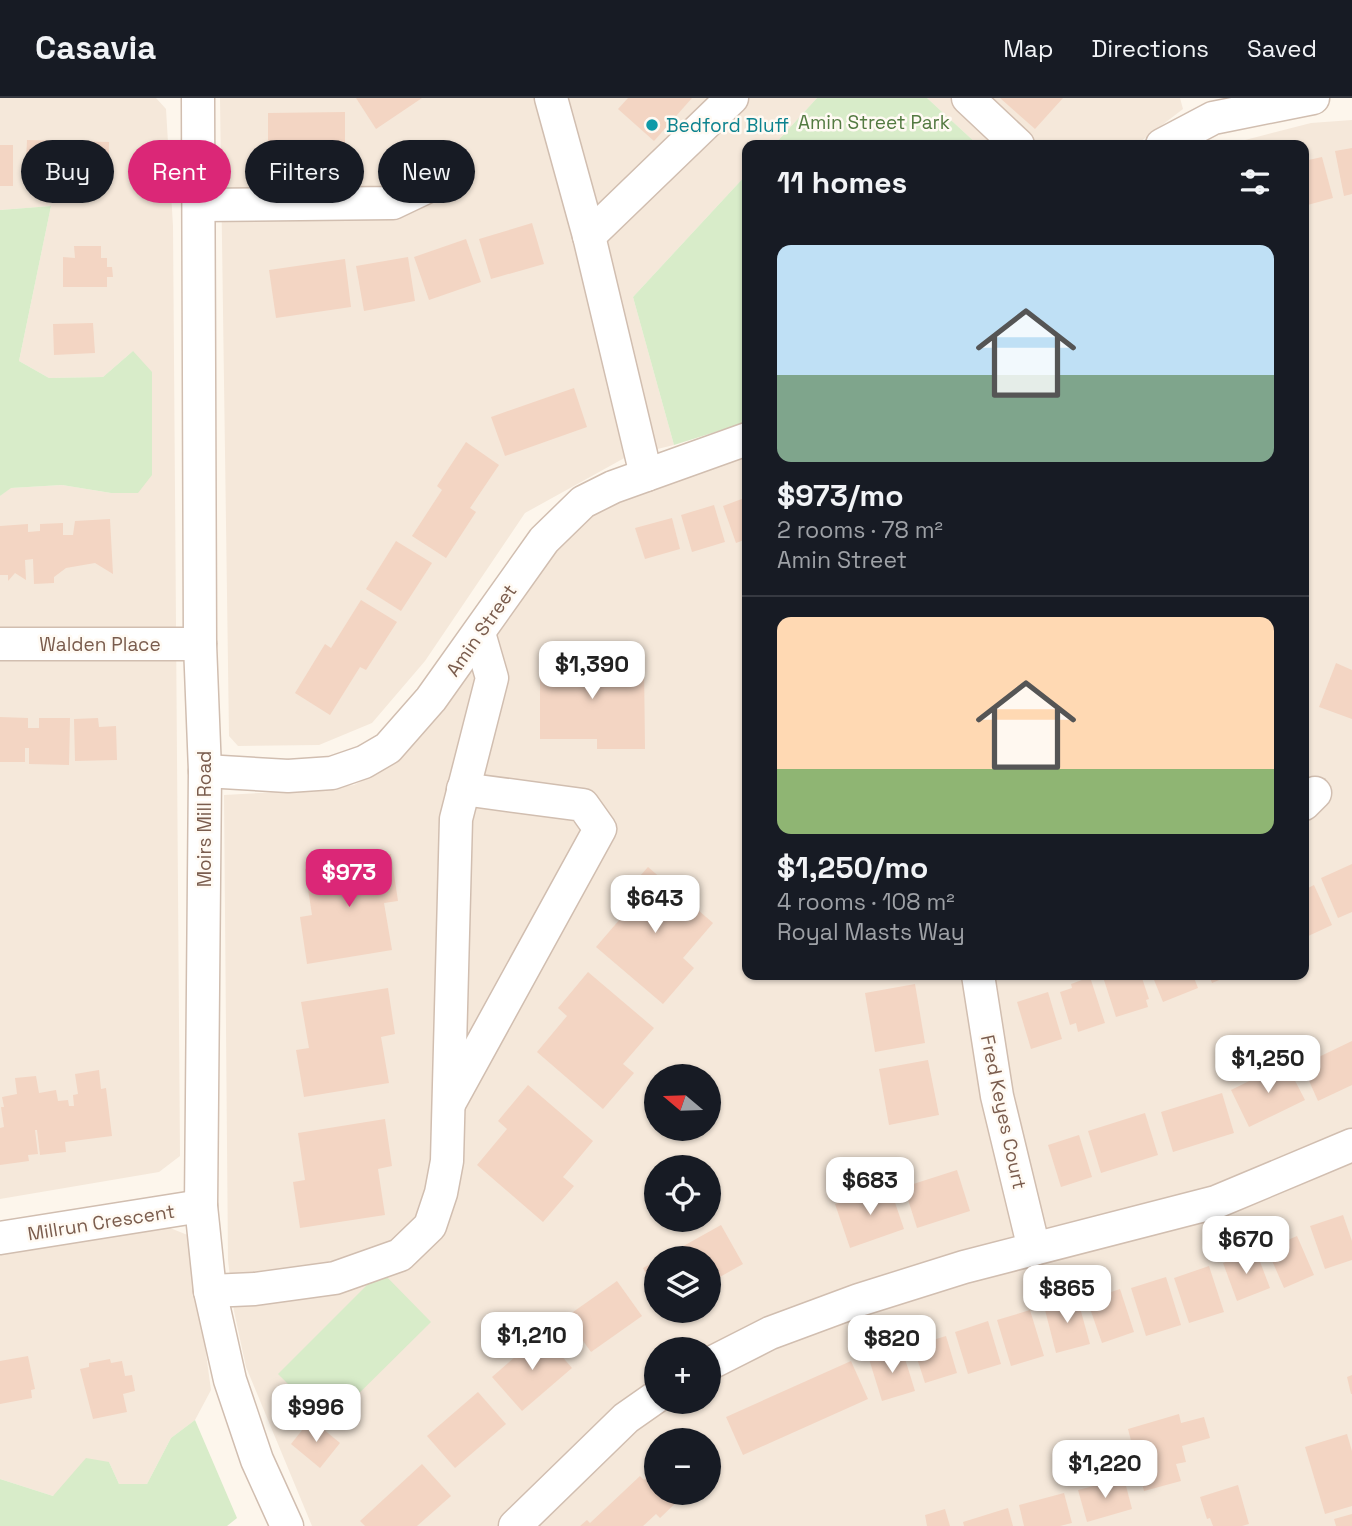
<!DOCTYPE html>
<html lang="en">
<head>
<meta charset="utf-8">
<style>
	body { margin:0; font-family:"Space Grotesk",sans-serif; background:#242831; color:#f1f3f6; height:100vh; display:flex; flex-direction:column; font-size:26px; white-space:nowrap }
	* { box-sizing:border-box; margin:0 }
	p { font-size:23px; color:#9ea1a6 }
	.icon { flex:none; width:38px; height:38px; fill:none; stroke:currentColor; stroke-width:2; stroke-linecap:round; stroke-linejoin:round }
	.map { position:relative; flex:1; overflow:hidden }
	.sheet { position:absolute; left:742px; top:42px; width:567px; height:840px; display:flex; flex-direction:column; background:#171b24; border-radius:14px; box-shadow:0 2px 5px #0004 }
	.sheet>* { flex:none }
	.hud { position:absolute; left:21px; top:42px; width:616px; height:63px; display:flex; gap:14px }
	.needle { width:46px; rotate:289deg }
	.controls { position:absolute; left:644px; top:966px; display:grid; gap:14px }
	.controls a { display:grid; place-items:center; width:77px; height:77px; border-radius:50%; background:#171b24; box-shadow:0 2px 5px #0004; font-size:35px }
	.price { position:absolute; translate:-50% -60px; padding:0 16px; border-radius:14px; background:#fff; color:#222; font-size:23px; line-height:46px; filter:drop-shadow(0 2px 4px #0008) }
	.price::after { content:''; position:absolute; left:50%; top:42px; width:21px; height:16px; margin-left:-10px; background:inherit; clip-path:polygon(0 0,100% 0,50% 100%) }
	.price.active { background:#db2777; color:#fff }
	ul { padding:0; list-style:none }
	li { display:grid; align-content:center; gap:14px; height:371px; padding:0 35px }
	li+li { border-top:2px solid #363941 }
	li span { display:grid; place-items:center; height:217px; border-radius:14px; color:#555 }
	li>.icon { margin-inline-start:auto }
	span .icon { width:126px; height:126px; fill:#fffc; stroke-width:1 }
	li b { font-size:30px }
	h2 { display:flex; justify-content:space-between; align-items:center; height:84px; padding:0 35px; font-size:30px }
	.tag { padding:0 24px; border-radius:32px; background:#171b24; box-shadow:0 2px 5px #0004; font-size:24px; line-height:63px }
	.tag.active { background:#db2777; color:#fff }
	header { display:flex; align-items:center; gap:42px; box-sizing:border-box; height:98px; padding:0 35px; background:#171b24; border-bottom:2px solid #363941 }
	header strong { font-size:33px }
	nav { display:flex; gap:38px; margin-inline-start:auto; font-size:24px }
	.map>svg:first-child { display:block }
	.residential { fill:#f5e8da; fill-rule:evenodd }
	.green { fill:#d8ecc9 }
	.building { fill:#f3d5c3 }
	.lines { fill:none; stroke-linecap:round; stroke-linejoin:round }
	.minor-casing { stroke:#d1beb0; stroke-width:35 }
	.minor { stroke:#fff; stroke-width:32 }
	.culture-dot { fill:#0f9aa8; stroke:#fffaf3; stroke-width:2.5 }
	.labels { text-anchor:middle; stroke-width:5; stroke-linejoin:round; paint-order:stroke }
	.park-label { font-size:19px; fill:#537a41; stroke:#fffaf3 }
	.culture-label { font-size:19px; fill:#0d838f; stroke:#fffaf3; text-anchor:start }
	.street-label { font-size:19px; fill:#7a5c4d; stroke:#fffaf3 }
</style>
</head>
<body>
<header>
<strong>Casavia</strong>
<nav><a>Map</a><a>Directions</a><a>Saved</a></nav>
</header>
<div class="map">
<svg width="1352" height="1428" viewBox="0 0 1352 1428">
	<rect width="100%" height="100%" fill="#fdf6ec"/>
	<g class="residential">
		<polygon points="0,0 156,0 166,11 173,128 180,1058 159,1074 0,1101 0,398 10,390 62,387 111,395 138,395 133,253 103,279 49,280 19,263 51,108 0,112"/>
		<polygon points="220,0 817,0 774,47 747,47 747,76 633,199 674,347 628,358 525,415 425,563 372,625 319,647 238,648 229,638"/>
		<polygon points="927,0 1180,0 1183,11 1136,47 978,47"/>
		<path d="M1352,22V1428H312L246,1269L234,1213L228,1162L224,697L316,692L354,687L391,668L462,580L545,454L611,401L747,357V877H1304V47H1226L1311,25ZM656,978H709V1031H656ZM656,1069H709V1122H656ZM656,1160H709V1213H656ZM656,1251H709V1304H656ZM656,1342H709V1395H656Z"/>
		<polygon points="170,1130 190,1138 211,1292 195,1322 171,1340 147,1386 119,1386 109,1364 53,1398 0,1381 0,1155 85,1139"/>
	</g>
	<g class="green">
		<polygon points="817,0 927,0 978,47 774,47"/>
		<polygon points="747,76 747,324 674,347 633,199"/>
		<polygon points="51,108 19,263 49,280 103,279 133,253 152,274 152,377 138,395 111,395 62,387 11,390 0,398 0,112"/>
		<polygon points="381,1173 431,1224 328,1326 278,1276"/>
		<polygon points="195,1322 237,1420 227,1428 0,1428 0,1381 53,1398 86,1360 109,1364 119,1386 147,1386 171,1340"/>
	</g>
	<g class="building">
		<polygon points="356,0 422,0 376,31"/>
		<polygon points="628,0 692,0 654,43 618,11"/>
		<polygon points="1000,0 1063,0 1035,31"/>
		<polygon points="345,14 345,57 268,58 268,15"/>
		<polygon points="27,42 109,44 108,87 25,85"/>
		<rect x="0" y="47" width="13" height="41"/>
		<polygon points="1352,50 1352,96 1344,98 1335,53"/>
		<polygon points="1322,59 1333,100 1304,108 1304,63"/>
		<polygon points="532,125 544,166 491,181 479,141"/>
		<polygon points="466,141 481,184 429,202 414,159"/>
		<polygon points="74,148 101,148 101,160 107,160 107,169 112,169 113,179 107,179 107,189 63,189 63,159 75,160"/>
		<polygon points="408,159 415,203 364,213 356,168"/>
		<polygon points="345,161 351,209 276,220 269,172"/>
		<polygon points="93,225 95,255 54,257 53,226"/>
		<polygon points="574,290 587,329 505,358 491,319"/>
		<polygon points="466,344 499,367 470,410 476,414 446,460 412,438 442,392 437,388"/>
		<polygon points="747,399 747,441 736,445 723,408"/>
		<polygon points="714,407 725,444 692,454 681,417"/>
		<polygon points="672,420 680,451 645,461 635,430"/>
		<polygon points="110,421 113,476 95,465 66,470 54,479 54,485 34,486 33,461 25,462 26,482 15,475 8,483 8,477 0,477 0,428 28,426 28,434 40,433 40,426 63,425 63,437 73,437 75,423"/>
		<polygon points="396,443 432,465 401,513 366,491"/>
		<polygon points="361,502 397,524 366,572 360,569 330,617 295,595 325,546 331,550"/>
		<polygon points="540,555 597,555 597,566 644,566 645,651 597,651 597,641 540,641"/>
		<polygon points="1336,565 1352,572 1352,621 1319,609"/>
		<polygon points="0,619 28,620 28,630 39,630 39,620 70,620 69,667 29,666 29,650 25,650 25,664 0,664"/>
		<polygon points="98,620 99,629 116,628 117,662 75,663 74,621"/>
		<polygon points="391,756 398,803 384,805 392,852 307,866 300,819 312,817 305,771"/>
		<polygon points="1352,766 1352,814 1338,820 1321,780"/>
		<polygon points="648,769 713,825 683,860 694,870 663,906 596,849 627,813 617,804"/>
		<polygon points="1314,787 1332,827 1304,840 1304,792"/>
		<polygon points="588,874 654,930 623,966 634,975 603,1011 537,954 567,918 558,910"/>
		<polygon points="1109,877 1141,877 1149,901 1146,902 1148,909 1116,919 1103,879"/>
		<polygon points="1152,877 1193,877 1198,890 1163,904"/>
		<polygon points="1203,877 1231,877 1212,885 1210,880 1205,882"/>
		<polygon points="1090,879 1105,925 1078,934 1076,925 1070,927 1060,894 1072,890 1071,886"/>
		<polygon points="915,886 925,945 875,954 865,895"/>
		<polygon points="388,890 395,936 381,939 389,985 304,999 296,952 309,950 301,904"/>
		<polygon points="1048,894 1062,941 1031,951 1017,904"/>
		<polygon points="1352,943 1352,987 1318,1003 1302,967"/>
		<polygon points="928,962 939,1017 889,1027 879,971"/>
		<polygon points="1286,965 1305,1002 1249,1029 1231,992"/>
		<polygon points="99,972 101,991 106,990 112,1038 65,1044 66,1054 40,1057 37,1032 35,1032 38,1056 28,1057 29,1063 0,1067 0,1030 4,1029 1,1009 4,1009 2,999 17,996 15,980 36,978 39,995 56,992 58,1003 68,1002 69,1008 74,1008 73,997 78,996 75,976"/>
		<polygon points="528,987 593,1043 563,1079 574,1088 543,1124 477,1067 507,1031 498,1023"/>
		<polygon points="1222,995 1234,1035 1173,1054 1161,1014"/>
		<polygon points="1145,1015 1158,1057 1101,1075 1088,1033"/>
		<polygon points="385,1021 392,1068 378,1071 385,1117 300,1130 293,1084 305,1082 298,1035"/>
		<polygon points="1079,1037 1092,1079 1061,1089 1048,1047"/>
		<polygon points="957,1072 970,1113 917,1130 904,1089"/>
		<polygon points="889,1087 904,1131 850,1150 835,1106"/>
		<polygon points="1343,1117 1352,1143 1352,1162 1325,1171 1310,1128"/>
		<polygon points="721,1127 743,1166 709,1185 709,1160 662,1160"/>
		<polygon points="1297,1138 1314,1177 1284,1190 1267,1151"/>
		<polygon points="1256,1153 1270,1190 1237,1203 1223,1165"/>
		<polygon points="656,1163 656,1194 643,1170"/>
		<polygon points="1209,1168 1224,1214 1189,1225 1174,1180"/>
		<polygon points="1166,1179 1181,1227 1146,1238 1131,1190"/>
		<polygon points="617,1183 642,1218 591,1254 566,1219"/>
		<polygon points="1120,1191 1134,1234 1102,1245 1087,1202"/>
		<polygon points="1077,1199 1090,1246 1056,1255 1044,1208"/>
		<polygon points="1030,1212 1044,1258 1011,1268 997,1222"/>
		<polygon points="988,1223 1001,1266 968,1276 955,1234"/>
		<polygon points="542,1235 572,1270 522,1313 492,1279"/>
		<polygon points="946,1238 957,1275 925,1285 913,1248"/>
		<polygon points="902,1251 915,1293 882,1303 869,1261"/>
		<polygon points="28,1258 35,1291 31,1292 32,1300 0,1306 0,1263"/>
		<polygon points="110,1261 111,1265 122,1263 125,1278 132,1277 135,1293 123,1296 127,1314 93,1321 80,1271 89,1269 89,1265"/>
		<polygon points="851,1263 868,1301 743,1357 726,1319"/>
		<polygon points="1352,1277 1352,1296 1351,1296 1347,1279"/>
		<polygon points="478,1294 506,1326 455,1370 427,1338"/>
		<polygon points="1179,1316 1181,1325 1204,1319 1210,1340 1182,1348 1186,1364 1176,1366 1181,1383 1144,1393 1128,1331"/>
		<polygon points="311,1321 340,1345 320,1370 291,1346"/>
		<polygon points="1347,1336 1352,1353 1352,1408 1325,1416 1305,1349"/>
		<polygon points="709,1354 718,1364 709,1373"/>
		<polygon points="422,1366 451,1398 417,1428 365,1428 360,1423"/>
		<polygon points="656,1370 656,1395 686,1395 660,1420 656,1416 643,1428 580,1428 587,1422 590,1425 640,1378 644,1382"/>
		<polygon points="1124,1380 1132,1411 1087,1424 1078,1392"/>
		<polygon points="1238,1387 1249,1426 1242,1428 1213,1428 1210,1420 1207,1421 1200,1399"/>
		<polygon points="1064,1395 1072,1425 1060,1428 1024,1428 1019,1407"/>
		<polygon points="1008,1410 1013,1428 964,1428 963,1424"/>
		<polygon points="945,1411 950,1428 927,1428 925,1417"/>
		<polygon points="1352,1416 1352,1428 1336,1428 1334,1421"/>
	</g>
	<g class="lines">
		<g class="minor-casing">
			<g id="minor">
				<polyline points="198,0 200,546 205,673 201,1108 210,1193 230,1282 257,1362 287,1428"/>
				<polyline points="551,0 589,138 646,377"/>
				<polyline points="968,0 1018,47"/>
				<polyline points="1162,47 1213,20 1313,0"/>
				<polyline points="200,107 393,105 456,75"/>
				<polyline points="589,138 732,0"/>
				<polyline points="0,546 200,546"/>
				<polyline points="205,673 288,678 332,675 364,664 388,650 431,601 544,442 583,404 613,389 747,341"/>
				<polyline points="1304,706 1315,695"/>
				<polyline points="978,877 997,998 1034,1151"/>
				<polyline points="450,1004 600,731 583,707 463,691"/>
				<polyline points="0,1140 201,1108"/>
				<polyline points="210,1193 255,1191 335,1180 400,1157 430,1128 441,1095 447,1063 456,721 492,580 479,535"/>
				<polyline points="709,1266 770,1235 859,1202 964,1169 1216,1104 1352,1047"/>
				<polyline points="515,1428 626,1320 656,1299"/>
			</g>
		</g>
		<use href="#minor" class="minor"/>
	</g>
	<circle class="culture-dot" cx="652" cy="27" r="7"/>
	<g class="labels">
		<g class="park-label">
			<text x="874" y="31">Amin Street Park</text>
		</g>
		<g class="culture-label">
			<text x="666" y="34">Bedford Bluff</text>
		</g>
		<g class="street-label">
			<text transform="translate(481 532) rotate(-55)" y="7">Amin Street</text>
			<text x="100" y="553">Walden Place</text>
			<text transform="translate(204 721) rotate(-90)" y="7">Moirs Mill Road</text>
			<text transform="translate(1004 1014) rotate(78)" y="7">Fred Keyes Court</text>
			<text transform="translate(101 1124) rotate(-9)" y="7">Millrun Crescent</text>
		</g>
	</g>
</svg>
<div class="controls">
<a><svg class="needle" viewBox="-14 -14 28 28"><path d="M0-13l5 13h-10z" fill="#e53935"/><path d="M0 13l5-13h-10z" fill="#9ea1a6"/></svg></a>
<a><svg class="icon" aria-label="locate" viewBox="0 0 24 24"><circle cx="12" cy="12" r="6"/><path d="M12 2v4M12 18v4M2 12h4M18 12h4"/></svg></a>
<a><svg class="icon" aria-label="layers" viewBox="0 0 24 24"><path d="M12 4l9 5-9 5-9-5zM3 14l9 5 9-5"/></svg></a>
<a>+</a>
<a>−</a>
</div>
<b class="price" style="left:592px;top:603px">$1,390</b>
<b class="price active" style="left:349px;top:811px">$973</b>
<b class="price" style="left:655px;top:837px">$643</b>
<b class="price" style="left:1268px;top:997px">$1,250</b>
<b class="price" style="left:870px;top:1119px">$683</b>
<b class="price" style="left:1246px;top:1178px">$670</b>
<b class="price" style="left:1067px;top:1227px">$865</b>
<b class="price" style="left:532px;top:1274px">$1,210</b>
<b class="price" style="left:892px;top:1277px">$820</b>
<b class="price" style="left:316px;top:1346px">$996</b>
<b class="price" style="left:1105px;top:1402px">$1,220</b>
<div class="hud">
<a class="tag">Buy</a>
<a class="tag active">Rent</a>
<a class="tag">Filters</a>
<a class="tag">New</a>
</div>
<section class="sheet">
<h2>11 homes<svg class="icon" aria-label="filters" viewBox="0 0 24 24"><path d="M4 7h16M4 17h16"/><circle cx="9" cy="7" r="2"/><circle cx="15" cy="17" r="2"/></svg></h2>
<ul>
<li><span style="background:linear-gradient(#bfe0f5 60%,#7fa58c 0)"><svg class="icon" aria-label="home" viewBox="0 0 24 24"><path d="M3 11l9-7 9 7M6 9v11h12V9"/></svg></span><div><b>$973/mo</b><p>2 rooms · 78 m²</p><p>Amin Street</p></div></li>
<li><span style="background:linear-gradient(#ffd9b3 70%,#8fb573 0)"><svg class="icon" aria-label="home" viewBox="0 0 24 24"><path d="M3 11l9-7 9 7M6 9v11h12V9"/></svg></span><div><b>$1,250/mo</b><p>4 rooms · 108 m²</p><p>Royal Masts Way</p></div></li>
</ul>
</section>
</div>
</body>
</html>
